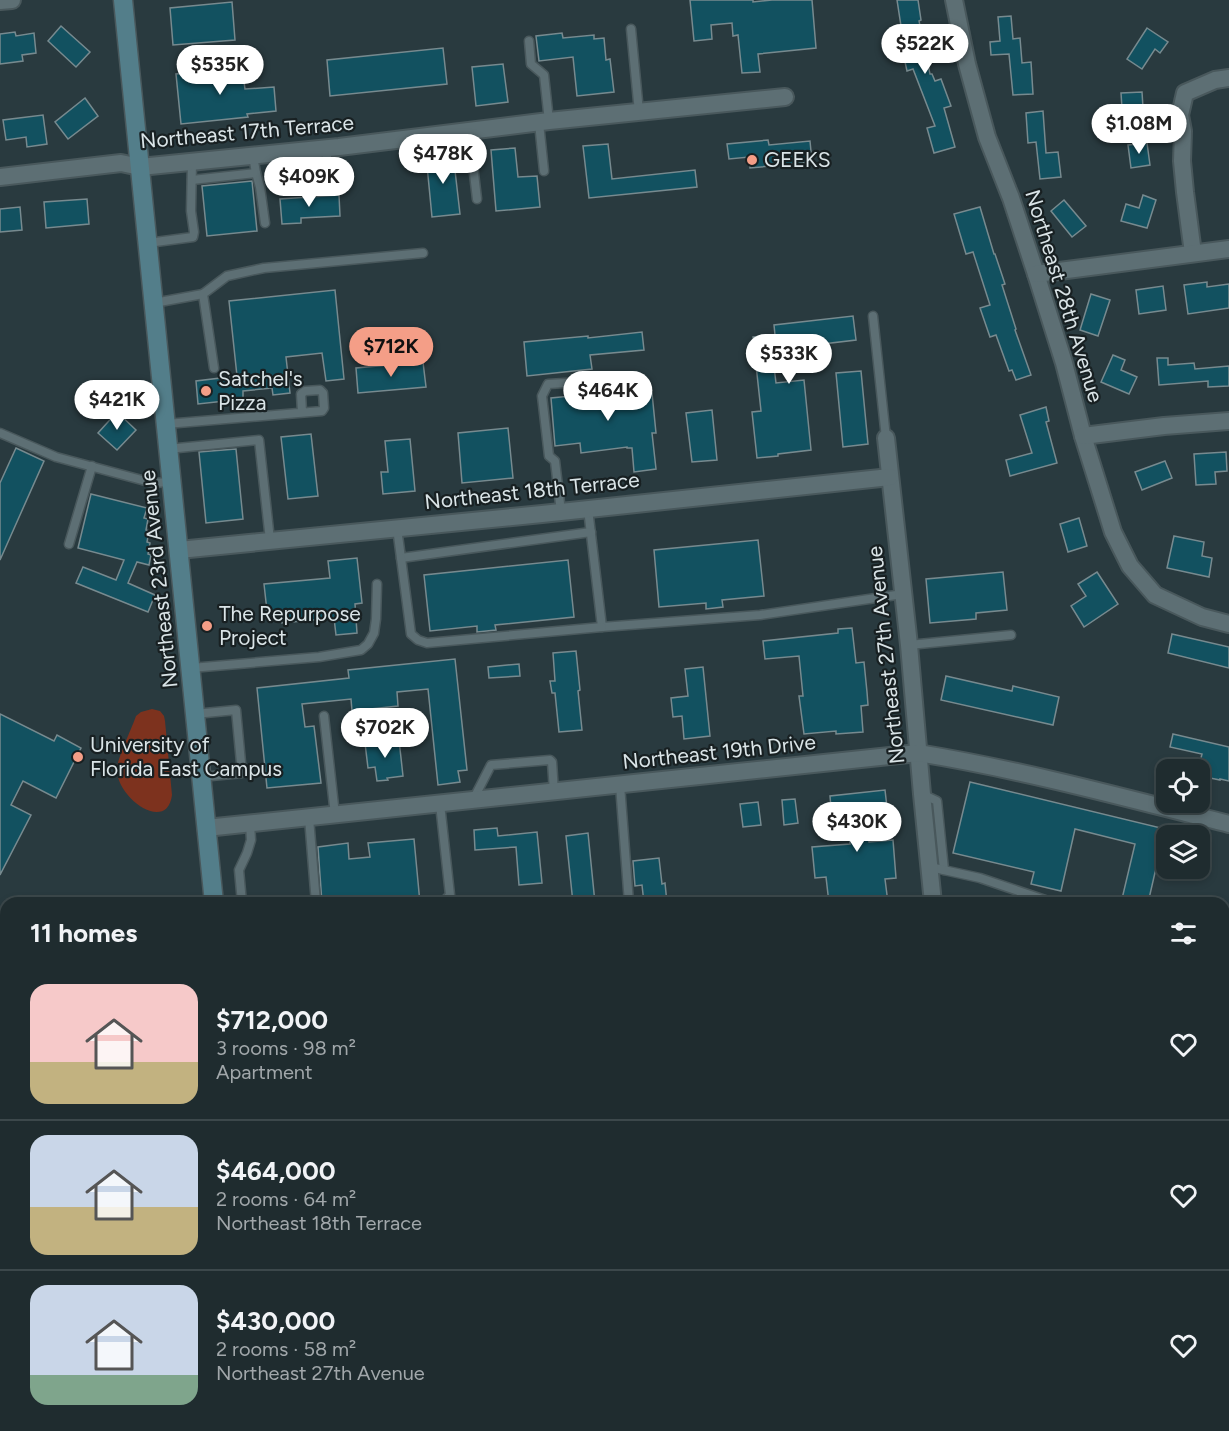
<!DOCTYPE html>
<html lang="en">
<head>
<meta charset="utf-8">
<style>
	body { margin:0; font-family:Figtree,sans-serif; background:#2c383b; color:#f1f3f6; height:100vh; display:flex; flex-direction:column; font-size:22px; white-space:nowrap }
	* { box-sizing:border-box; margin:0 }
	p { font-size:20px; color:#a1a7aa }
	.icon { flex:none; width:33px; height:33px; fill:none; stroke:currentColor; stroke-width:2; stroke-linecap:round; stroke-linejoin:round }
	.map { position:relative; flex:1; overflow:hidden }
	.sheet { position:absolute; left:0px; top:897px; width:1230px; height:534px; display:flex; flex-direction:column; background:#1f2c2f; border-radius:18px 18px 0 0; box-shadow:0 3px 9px #0003,0 0 0 2px #3c484b }
	.sheet>* { flex:none }
	.controls { position:absolute; left:1156px; top:759px; display:grid; gap:12px }
	.controls a { display:grid; place-items:center; width:54px; height:54px; border-radius:12px; background:#1f2c2f; box-shadow:0 3px 9px #0003,0 0 0 2px #3c484b; font-size:30px }
	.price { position:absolute; translate:-50% -51px; padding:0 14px; border-radius:21px; background:#fff; color:#222; font-size:20px; line-height:39px; filter:drop-shadow(0 2px 3px #0008) }
	.price::after { content:''; position:absolute; left:50%; top:36px; width:18px; height:14px; margin-left:-9px; background:inherit; clip-path:polygon(0 0,100% 0,50% 100%) }
	.price.selected { background:#f49e87; color:#111 }
	ul { padding:0; list-style:none }
	li { display:flex; align-items:center; gap:18px; height:150px; padding:0 30px }
	li+li { border-top:2px solid #3c484b }
	li span { display:grid; place-items:center; flex:none; width:168px; height:120px; border-radius:18px; color:#555 }
	li>.icon { margin-inline-start:auto }
	span .icon { width:72px; height:72px; fill:#fffc; stroke-width:1 }
	li b { font-size:26px }
	h2 { display:flex; justify-content:space-between; align-items:center; height:72px; padding:0 30px; font-size:26px }
	.map>svg:first-child { display:block }
	.water { fill:#7d321e }
	.building { fill:#125160; stroke:#778a8f; stroke-width:1.5 }
	.lines { fill:none; stroke-linecap:round; stroke-linejoin:round }
	.lane-casing { stroke:#49585c; stroke-width:11 }
	.street-casing { stroke:#49585c; stroke-width:20 }
	.secondary-casing { stroke:#49585c; stroke-width:21 }
	.highway-casing { stroke:#49585c; stroke-width:21 }
	.lane { stroke:#5d6f74; stroke-width:8 }
	.street { stroke:#5d6f74; stroke-width:16 }
	.secondary { stroke:#537e8a; stroke-width:18 }
	.highway { stroke:#3da1bc; stroke-width:18 }
	.poi-dot { fill:#f49e87; stroke:#182022; stroke-width:2 }
	.labels { text-anchor:middle; stroke-width:4.5; stroke-linejoin:round; paint-order:stroke }
	.street-label { font-size:21px; fill:#dae4e7; stroke:#182022 }
	.poi-label { font-size:21px; fill:#dae4e7; stroke:#182022; text-anchor:start }
</style>
</head>
<body>
<div class="map">
<svg width="1229" height="1431" viewBox="0 0 1229 1431">
	<rect width="100%" height="100%" fill="#293a3f"/>
	<path class="water" d="M152,709L160,711L164,716L165,721L172,795C167,834 116,798 117,769C117,759 132,728 136,716L141,712Z"/>
	<g class="building">
		<polygon points="690,0 753,0 753,2 772,0 812,0 816,48 758,54 760,72 742,73 738,35 733,36 732,23 711,25 712,39 694,41"/>
		<polygon points="897,0 918,0 921,20 919,21 930,74 932,74 935,81 941,79 951,106 944,108 955,147 934,153 927,128 935,126 913,69 907,71 900,39 903,39"/>
		<polygon points="232,2 235,40 173,45 170,8"/>
		<polygon points="1011,16 1013,39 1020,38 1022,63 1031,62 1033,94 1013,95 1009,54 991,55 990,42 1000,41 998,17"/>
		<polygon points="61,26 90,52 76,67 48,41"/>
		<polygon points="1147,28 1168,42 1160,53 1155,49 1142,69 1127,59"/>
		<polygon points="15,32 16,36 34,33 36,53 22,55 23,61 0,64 0,34"/>
		<polygon points="562,33 563,38 594,35 594,39 604,38 606,60 610,59 614,92 577,96 573,57 539,61 536,36"/>
		<polygon points="443,48 447,84 330,96 327,60"/>
		<polygon points="503,64 508,102 476,106 472,67"/>
		<polygon points="242,67 245,89 274,87 276,111 247,114 248,117 181,124 176,74"/>
		<polygon points="1142,92 1144,123 1123,124 1121,93"/>
		<polygon points="85,98 98,116 68,139 55,122"/>
		<polygon points="1043,111 1046,153 1058,152 1061,177 1040,179 1036,142 1028,143 1026,113"/>
		<polygon points="43,115 47,144 27,147 26,137 6,140 3,120"/>
		<polygon points="768,140 769,145 810,141 812,162 750,168 749,157 729,159 727,144"/>
		<polygon points="1147,143 1150,165 1131,168 1128,145"/>
		<polygon points="608,144 612,179 695,170 697,187 589,198 583,146"/>
		<polygon points="515,148 518,177 537,176 540,207 496,211 491,150"/>
		<polygon points="453,153 460,214 432,217 426,155"/>
		<polygon points="252,181 257,231 207,236 202,186"/>
		<polygon points="339,195 340,216 301,218 301,223 282,224 280,199"/>
		<polygon points="1143,195 1156,200 1147,228 1121,221 1126,204 1139,208"/>
		<polygon points="87,199 89,224 46,228 44,202"/>
		<polygon points="1064,200 1086,226 1072,237 1051,211"/>
		<polygon points="20,207 22,230 0,232 0,209"/>
		<polygon points="980,207 994,254 995,254 1005,284 1002,285 1016,329 1015,330 1031,375 1016,380 1012,370 1009,371 996,335 990,337 980,308 990,305 973,252 966,254 954,214"/>
		<polygon points="1207,282 1207,287 1229,284 1229,308 1188,314 1184,285"/>
		<polygon points="1163,286 1166,310 1139,314 1136,290"/>
		<polygon points="335,290 344,379 326,381 322,353 286,357 290,393 273,395 272,388 243,391 243,399 198,404 196,381 237,376 229,301"/>
		<polygon points="1091,294 1110,300 1098,336 1080,330"/>
		<polygon points="853,316 856,340 772,350 776,383 804,380 811,450 778,454 778,456 757,458 752,412 761,411 753,337 775,335 774,325"/>
		<polygon points="642,332 644,350 590,355 592,369 527,376 524,342 588,336 588,338"/>
		<polygon points="1113,355 1125,360 1121,370 1137,377 1129,394 1101,382"/>
		<polygon points="1157,358 1168,358 1168,365 1194,363 1195,369 1229,366 1229,386 1208,387 1208,381 1159,385"/>
		<polygon points="423,362 426,387 358,393 356,368"/>
		<polygon points="861,371 868,444 843,447 836,373"/>
		<polygon points="624,377 626,396 652,393 656,433 652,433 656,469 634,472 632,448 627,448 627,447 581,453 580,443 555,446 551,398 571,396 571,400 593,398 591,380"/>
		<polygon points="1046,407 1049,421 1046,422 1057,463 1010,476 1006,460 1032,453 1020,415"/>
		<polygon points="712,410 717,460 692,462 686,413"/>
		<polygon points="117,412 136,430 117,450 98,433"/>
		<polygon points="508,428 513,478 462,483 458,433"/>
		<polygon points="311,434 318,496 288,499 281,437"/>
		<polygon points="410,439 415,491 383,494 381,472 388,472 385,441"/>
		<polygon points="16,448 44,461 0,560 0,483"/>
		<polygon points="236,449 243,519 206,523 199,452"/>
		<polygon points="1226,452 1227,471 1215,472 1216,484 1196,485 1194,454"/>
		<polygon points="1165,461 1172,478 1142,490 1135,472"/>
		<polygon points="91,494 147,508 144,518 148,519 146,530 149,531 147,542 150,543 148,554 151,555 149,565 137,562 128,583 155,595 148,612 76,583 83,567 116,580 124,560 78,548"/>
		<polygon points="1079,518 1087,546 1068,552 1060,524"/>
		<polygon points="1174,536 1204,542 1202,556 1212,558 1209,577 1167,568"/>
		<polygon points="758,540 764,596 722,600 723,607 706,609 706,603 659,607 654,550"/>
		<polygon points="357,558 362,603 355,604 357,633 336,635 334,618 282,623 282,619 268,620 264,584 330,578 328,561"/>
		<polygon points="568,560 574,617 495,625 496,630 477,632 477,626 430,631 424,575"/>
		<polygon points="1003,572 1007,610 976,613 976,619 930,623 926,579"/>
		<polygon points="1097,572 1118,604 1084,627 1071,606 1086,596 1078,584"/>
		<polygon points="852,628 856,663 864,662 867,692 868,705 861,706 863,732 836,734 836,731 804,734 799,696 803,696 799,656 765,659 763,641 838,633 838,629"/>
		<polygon points="1172,634 1229,647 1229,668 1168,653"/>
		<polygon points="576,651 580,690 578,691 582,730 559,732 555,693 552,693 550,681 555,681 553,653"/>
		<polygon points="455,659 467,770 458,771 460,782 438,785 428,689 397,692 398,706 352,711 351,699 302,704 305,727 314,726 321,783 267,788 257,688 349,678 348,670"/>
		<polygon points="519,664 520,676 489,678 488,667"/>
		<polygon points="703,667 710,736 684,739 682,716 673,717 671,698 688,696 685,669"/>
		<polygon points="946,676 1012,691 1013,686 1059,697 1053,725 941,700"/>
		<polygon points="0,714 54,741 57,735 81,748 56,798 23,781 11,805 31,815 0,875"/>
		<polygon points="1173,734 1229,747 1229,781 1220,779 1220,780 1200,776 1200,770 1198,770 1202,754 1170,747"/>
		<polygon points="399,740 403,776 387,778 388,780 377,781 375,767 368,768 365,743"/>
		<polygon points="970,782 1165,829 1148,903 1121,903 1135,844 1075,829 1061,891 1031,884 1034,872 953,853"/>
		<polygon points="885,790 888,816 866,818 869,842 893,840 896,878 885,879 888,903 829,903 826,877 815,878 812,847 850,844 847,819 832,821 830,796"/>
		<polygon points="795,799 798,823 784,825 782,800"/>
		<polygon points="758,802 761,825 743,827 740,804"/>
		<polygon points="497,828 498,836 537,832 542,883 519,885 516,847 475,850 474,830"/>
		<polygon points="588,833 595,903 573,903 566,836"/>
		<polygon points="414,839 420,903 322,903 318,847 348,843 349,859 370,857 368,843"/>
		<polygon points="659,858 662,884 665,883 667,903 644,903 642,885 635,886 633,861"/>
	</g>
	<g class="lines">
		<g class="lane-casing">
			<g id="lane">
				<polyline points="631,29 639,112"/>
				<polyline points="529,41 531,64 544,75 549,121"/>
				<polyline points="539,123 544,171"/>
				<polyline points="469,131 477,199"/>
				<polyline points="277,153 284,184 327,178 327,148"/>
				<polyline points="256,173 260,187 265,223"/>
				<polyline points="192,180 256,173 253,156"/>
				<polyline points="148,243 193,237 194,232 191,211 192,162"/>
				<polyline points="154,303 203,294"/>
				<polyline points="873,316 886,438"/>
				<polyline points="214,368 203,294 227,276 264,268 423,253"/>
				<polyline points="166,424 322,411 324,408 323,393 320,390 305,391 301,394 302,412"/>
				<polyline points="0,433 56,457 153,483 171,482"/>
				<polyline points="168,449 259,440 270,540"/>
				<polyline points="588,509 602,627 760,615 903,594"/>
				<polyline points="561,512 555,461 549,456 542,396 548,384 581,382"/>
				<polyline points="397,528 401,558 591,532"/>
				<polyline points="69,544 92,466"/>
				<polyline points="401,558 411,634 418,640 427,643 602,627"/>
				<polyline points="909,645 1011,635"/>
				<polyline points="191,668 319,657 361,650 368,644 374,633 376,619 377,584"/>
				<polyline points="195,714 236,710 242,773 201,777"/>
				<polyline points="324,716 335,815"/>
				<polyline points="620,785 629,903"/>
				<polyline points="922,794 937,801 944,870"/>
				<polyline points="473,800 491,765 550,760 552,762 554,792"/>
				<polyline points="440,804 450,895 442,903"/>
				<polyline points="309,818 316,903"/>
				<polyline points="930,867 980,878 1054,903"/>
				<polyline points="242,903 239,870 247,853 251,840 250,824"/>
				<polyline points="0,1382 6,1385"/>
				<polyline points="93,1425 107,1431"/>
				<polyline points="928,1425 941,1431"/>
			</g>
		</g>
		<g class="street-casing">
			<g id="street">
				<polyline points="954,0 967,64 987,137 1011,198 1036,274 1064,363 1083,436 1113,532 1130,566 1155,595 1202,617 1229,624"/>
				<polyline points="0,1 12,0"/>
				<polyline points="0,177 121,163 140,167 339,147 549,121 785,97"/>
				<polyline points="1193,253 1185,192 1182,161 1183,131 1180,115 1185,93 1215,80 1229,78"/>
				<polyline points="1036,274 1229,249"/>
				<polyline points="1083,436 1164,426 1229,421"/>
				<polyline points="886,438 909,645 922,794 933,903"/>
				<polyline points="179,550 542,514 890,477"/>
				<path d="M206,828L918,753C1023,770 1126,798 1229,824"/>
				<polyline points="1224,1178 1229,1180"/>
				<polyline points="1224,1398 1229,1400"/>
				<polyline points="267,1425 267,1431"/>
				<polyline points="555,1431 558,1425"/>
				<polyline points="892,1431 895,1425"/>
			</g>
		</g>
		<g class="secondary-casing">
			<polyline id="secondary" points="123,0 214,903"/>
		</g>
		<g class="highway-casing">
			<g id="highway">
				<polyline points="0,1247 6,1250"/>
				<polyline points="0,1273 6,1276"/>
				<polyline points="330,1425 342,1431"/>
				<polyline points="387,1425 400,1431"/>
			</g>
		</g>
		<use href="#lane" class="lane"/>
		<use href="#street" class="street"/>
		<use href="#secondary" class="secondary"/>
		<use href="#highway" class="highway"/>
	</g>
	<g class="poi-dot">
		<circle cx="752" cy="160" r="6"/>
		<circle cx="206" cy="391" r="6"/>
		<circle cx="207" cy="626" r="6"/>
		<circle cx="78" cy="757" r="6"/>
	</g>
	<g class="labels">
		<g class="street-label">
			<text transform="translate(247 132) rotate(-5)" y="7">Northeast 17th Terrace</text>
			<text transform="translate(1064 296) rotate(73)" y="7">Northeast 28th Avenue</text>
			<text transform="translate(532 491) rotate(-6)" y="7">Northeast 18th Terrace</text>
			<text transform="translate(159 579) rotate(-96)" y="7">Northeast 23rd Avenue</text>
			<text transform="translate(886 655) rotate(-96)" y="7">Northeast 27th Avenue</text>
			<text transform="translate(719 752) rotate(-6)" y="7">Northeast 19th Drive</text>
		</g>
		<g class="poi-label">
			<text x="764" y="167">GEEKS</text>
			<text x="218" y="386">Satchel's<tspan x="218" dy="24">Pizza</tspan></text>
			<text x="219" y="621">The Repurpose<tspan x="219" dy="24">Project</tspan></text>
			<text x="90" y="752">University of<tspan x="90" dy="24">Florida East Campus</tspan></text>
		</g>
	</g>
</svg>
<div class="controls">
<a><svg class="icon" aria-label="locate" viewBox="0 0 24 24"><circle cx="12" cy="12" r="6"/><path d="M12 2v4M12 18v4M2 12h4M18 12h4"/></svg></a>
<a><svg class="icon" aria-label="layers" viewBox="0 0 24 24"><path d="M12 4l9 5-9 5-9-5zM3 14l9 5 9-5"/></svg></a>
</div>
<b class="price" style="left:925px;top:75px">$522K</b>
<b class="price" style="left:220px;top:96px">$535K</b>
<b class="price" style="left:1139px;top:155px">$1.08M</b>
<b class="price" style="left:443px;top:185px">$478K</b>
<b class="price" style="left:309px;top:208px">$409K</b>
<b class="price selected" style="left:391px;top:378px">$712K</b>
<b class="price" style="left:789px;top:385px">$533K</b>
<b class="price" style="left:608px;top:422px">$464K</b>
<b class="price" style="left:117px;top:431px">$421K</b>
<b class="price" style="left:385px;top:759px">$702K</b>
<b class="price" style="left:857px;top:853px">$430K</b>
<section class="sheet">
<h2>11 homes<svg class="icon" aria-label="filters" viewBox="0 0 24 24"><path d="M4 7h16M4 17h16"/><circle cx="9" cy="7" r="2"/><circle cx="15" cy="17" r="2"/></svg></h2>
<ul>
<li><span style="background:linear-gradient(#f6c9c9 65%,#c2b280 0)"><svg class="icon" aria-label="home" viewBox="0 0 24 24"><path d="M3 11l9-7 9 7M6 9v11h12V9"/></svg></span><div><b>$712,000</b><p>3 rooms · 98 m²</p><p>Apartment</p></div><svg class="icon" aria-label="heart" viewBox="0 0 24 24"><path d="M12 20l-8-8c-3-5 5-10 8-4 3-6 11-1 8 4z"/></svg></li>
<li><span style="background:linear-gradient(#c9d6e8 60%,#c2b280 0)"><svg class="icon" aria-label="home" viewBox="0 0 24 24"><path d="M3 11l9-7 9 7M6 9v11h12V9"/></svg></span><div><b>$464,000</b><p>2 rooms · 64 m²</p><p>Northeast 18th Terrace</p></div><svg class="icon" aria-label="heart" viewBox="0 0 24 24"><path d="M12 20l-8-8c-3-5 5-10 8-4 3-6 11-1 8 4z"/></svg></li>
<li><span style="background:linear-gradient(#c9d6e8 75%,#7fa58c 0)"><svg class="icon" aria-label="home" viewBox="0 0 24 24"><path d="M3 11l9-7 9 7M6 9v11h12V9"/></svg></span><div><b>$430,000</b><p>2 rooms · 58 m²</p><p>Northeast 27th Avenue</p></div><svg class="icon" aria-label="heart" viewBox="0 0 24 24"><path d="M12 20l-8-8c-3-5 5-10 8-4 3-6 11-1 8 4z"/></svg></li>
</ul>
</section>
</div>
</body>
</html>
